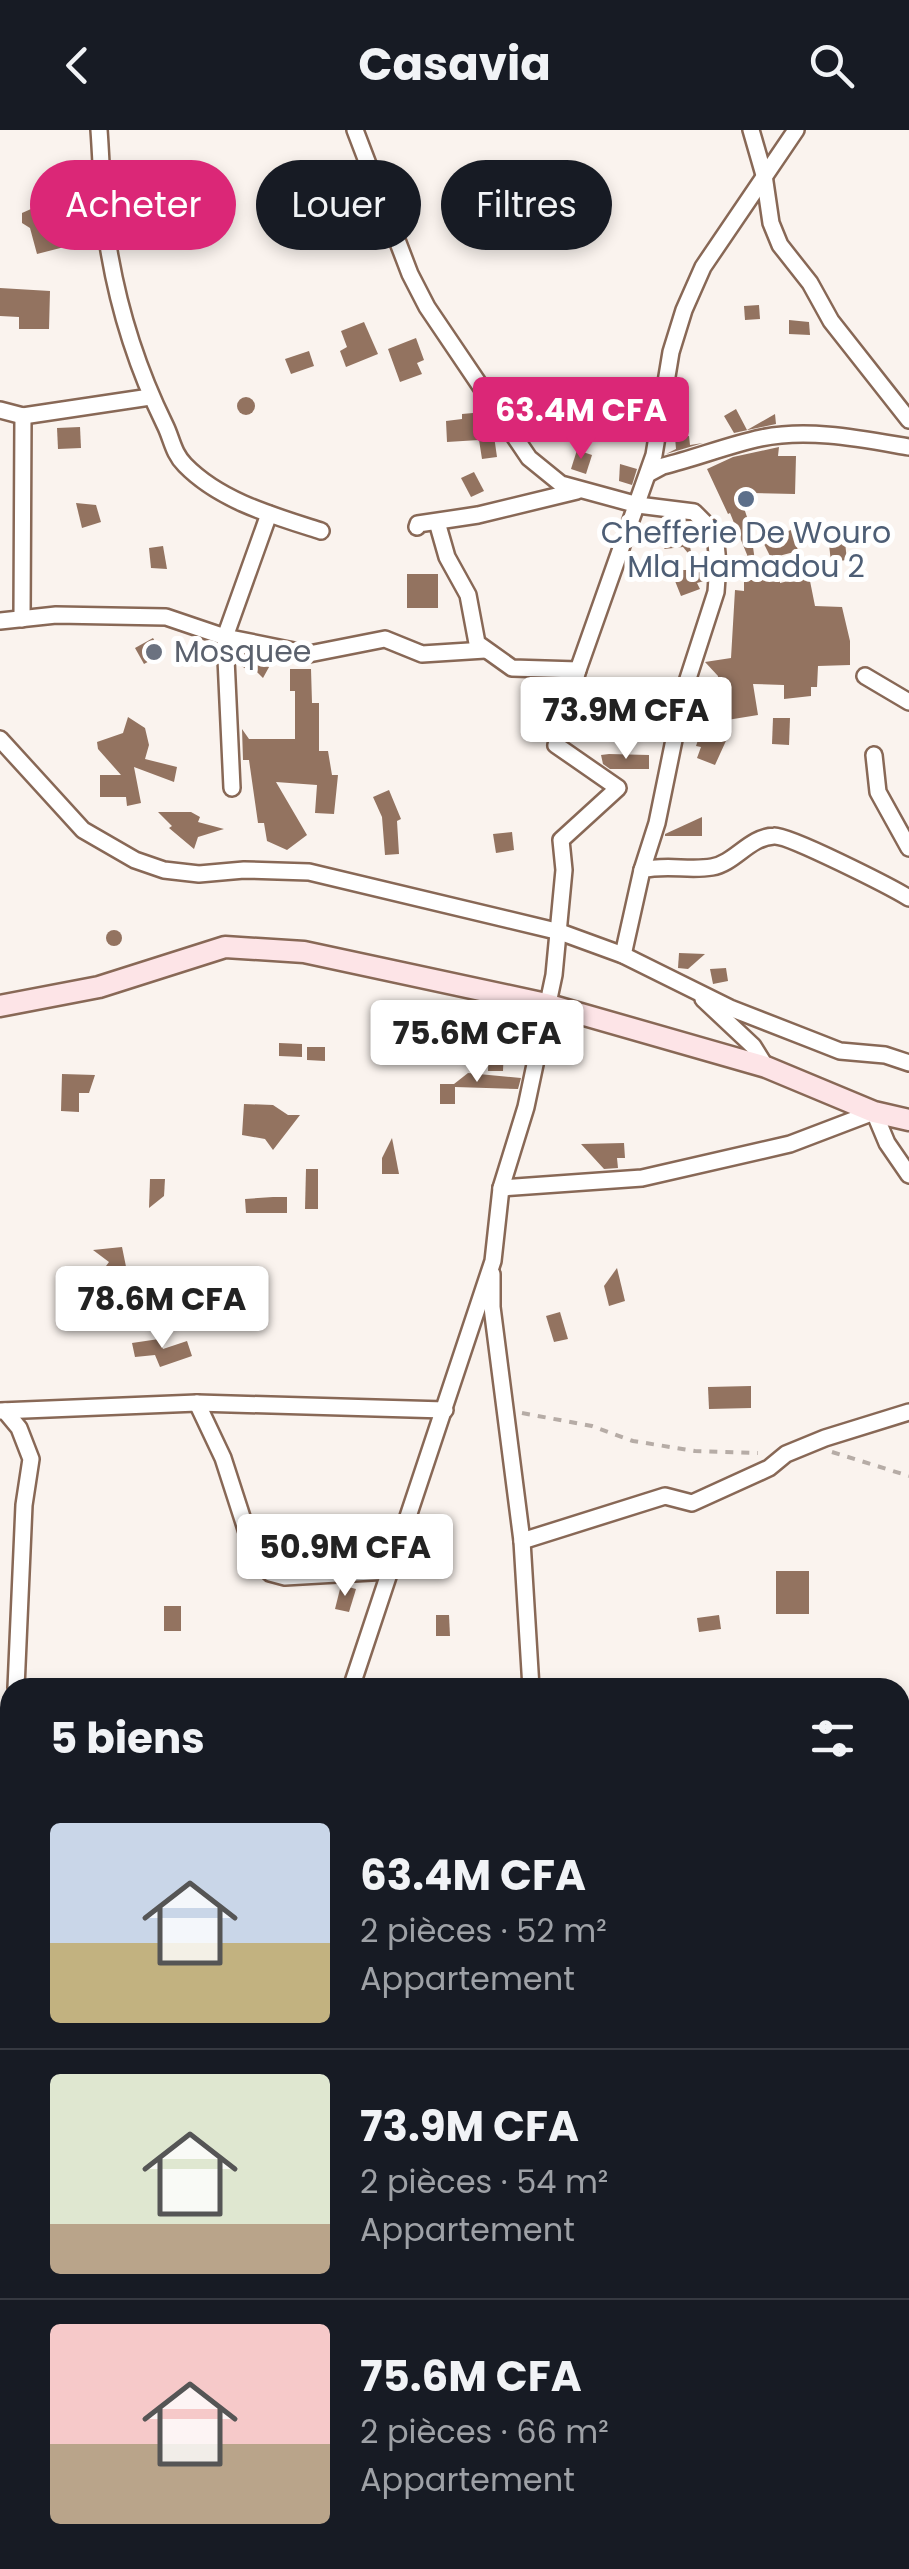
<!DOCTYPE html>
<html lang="fr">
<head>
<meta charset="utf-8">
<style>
	body { margin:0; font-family:Poppins,sans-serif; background:#242831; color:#f1f3f6; height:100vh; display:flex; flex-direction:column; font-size:38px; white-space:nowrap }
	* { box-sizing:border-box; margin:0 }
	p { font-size:32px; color:#9ea1a6 }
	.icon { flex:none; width:55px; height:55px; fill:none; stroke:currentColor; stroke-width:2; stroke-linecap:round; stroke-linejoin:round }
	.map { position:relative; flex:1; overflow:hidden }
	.side { position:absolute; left:0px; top:1548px; width:910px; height:892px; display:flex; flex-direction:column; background:#171b24; border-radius:30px 30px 0 0; box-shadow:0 5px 15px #0003 }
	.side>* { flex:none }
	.guide { position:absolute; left:30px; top:30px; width:850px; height:90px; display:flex; gap:20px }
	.price { position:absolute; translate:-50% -85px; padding:0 22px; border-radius:10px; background:#fff; color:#222; font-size:32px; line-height:65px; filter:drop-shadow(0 2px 5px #0008) }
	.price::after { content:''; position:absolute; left:50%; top:60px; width:30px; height:22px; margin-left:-15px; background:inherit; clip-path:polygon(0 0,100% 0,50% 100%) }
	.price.current { background:#db2777; color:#fff }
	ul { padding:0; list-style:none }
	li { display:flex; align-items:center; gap:30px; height:250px; padding:0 50px }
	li+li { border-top:2px solid #363941 }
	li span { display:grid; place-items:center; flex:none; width:280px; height:200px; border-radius:10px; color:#555 }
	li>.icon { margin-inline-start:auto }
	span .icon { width:120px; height:120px; fill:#fffc; stroke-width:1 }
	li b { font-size:42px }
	h2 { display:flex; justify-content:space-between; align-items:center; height:120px; padding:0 50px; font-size:42px }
	.chip { padding:0 35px; border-radius:45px; background:#171b24; box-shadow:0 5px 15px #0003; font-size:35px; line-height:90px }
	.chip.current { background:#db2777; color:#fff }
	header { display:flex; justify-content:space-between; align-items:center; height:130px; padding:0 50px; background:#171b24; font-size:45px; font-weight:700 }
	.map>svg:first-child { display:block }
	.building { fill:#937360 }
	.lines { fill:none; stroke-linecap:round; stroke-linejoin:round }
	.minor-casing { stroke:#886856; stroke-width:20 }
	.secondary-casing { stroke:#886856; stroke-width:25 }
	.path { stroke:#b6aca6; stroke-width:4; stroke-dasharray:8 8; stroke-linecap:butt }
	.minor { stroke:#fff; stroke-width:15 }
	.secondary { stroke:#fde4e7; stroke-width:20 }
	.service-dot { fill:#5c6f8a; stroke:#fff; stroke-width:4 }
	.worship-dot { fill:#6b7280; stroke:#fff; stroke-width:4 }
	.labels { text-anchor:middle; stroke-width:10; stroke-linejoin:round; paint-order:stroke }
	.service-label { font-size:30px; fill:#4e5e75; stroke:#fff }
	.worship-label { font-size:30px; fill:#5b616d; stroke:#fff; text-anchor:start }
</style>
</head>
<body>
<header><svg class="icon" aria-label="back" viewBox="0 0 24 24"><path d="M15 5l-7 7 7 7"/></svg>Casavia<svg class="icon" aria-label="search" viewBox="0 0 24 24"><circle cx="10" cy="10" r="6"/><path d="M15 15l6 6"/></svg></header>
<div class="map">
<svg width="909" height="2439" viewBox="0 0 909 2439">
	<rect width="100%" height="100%" fill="#faf3ee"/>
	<g class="building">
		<polygon points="55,72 64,74 69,80 83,87 72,99 76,114 37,124 30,98 22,93 22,83 31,79 48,83"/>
		<polygon points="0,158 50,161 49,199 19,199 19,187 0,186"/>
		<polygon points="759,175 760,189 745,190 744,176"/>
		<polygon points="789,190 809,192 810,205 789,204"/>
		<polygon points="364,192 378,224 346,237 340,221 347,217 341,201"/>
		<polygon points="416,208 424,230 417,233 422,244 400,252 388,219"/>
		<polygon points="309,221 314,236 291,244 285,229"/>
		<circle cx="246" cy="276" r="9"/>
		<polygon points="736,279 747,300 775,284 776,294 734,303 724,286"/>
		<polygon points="484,282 487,306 494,306 497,327 482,329 479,310 447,312 446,291 462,289 462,284"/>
		<polygon points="80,297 81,318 58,319 57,298"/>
		<polygon points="689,306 690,315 703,313 666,324 676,319 675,307"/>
		<polygon points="779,317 778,326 796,326 795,364 752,363 756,373 744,378 750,396 755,431 750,432 730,383 728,384 707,339 733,327"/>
		<polygon points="577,320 592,325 586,344 571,339"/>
		<polygon points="620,334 637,339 632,355 619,351"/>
		<polygon points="474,342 484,361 471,367 461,348"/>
		<polygon points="76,373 96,375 101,392 82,398"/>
		<polygon points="685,392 686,392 692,428 683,417 664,419 673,407 665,397"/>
		<polygon points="793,399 798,421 771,428 763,412"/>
		<polygon points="844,404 847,430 831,432 828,406"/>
		<polygon points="163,416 167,439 151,438 149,418"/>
		<polygon points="780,439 780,453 809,446 815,476 842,477 850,511 850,535 818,536 817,557 811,557 811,566 784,569 784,555 753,554 758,585 721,591 730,602 715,635 697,628 701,617 696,616 699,607 691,600 695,589 691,582 693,575 715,584 718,546 705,532 731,528 735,460 744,461 744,440"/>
		<polygon points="678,440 700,440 704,451 697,453 700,459 681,466 675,451 680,449"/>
		<rect x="407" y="444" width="31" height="34"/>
		<polygon points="153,508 162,524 144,534 135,518"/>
		<polygon points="245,523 254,531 263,526 274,528 263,548 251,536 248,540 238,534 237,527"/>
		<polygon points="290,539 311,539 312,573 319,573 319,621 328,621 332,645 338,645 334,684 315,683 317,655 276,652 307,705 287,720 267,711 264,693 258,693 249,630 243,630 242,599 249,609 295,609 295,561 290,561"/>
		<polygon points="128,587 145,598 149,615 145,629 177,637 174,652 134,637 141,673 127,676 126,667 100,667 100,645 121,645 98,619 97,612 123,603"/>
		<polygon points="773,588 790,588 789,615 772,614"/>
		<polygon points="609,624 649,625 649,639 610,639 603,634 601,625"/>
		<polygon points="389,660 401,689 397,691 399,724 385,725 382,687 373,667"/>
		<polygon points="158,682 191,682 200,687 198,692 224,699 198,707 194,719 169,698 172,696"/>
		<polygon points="702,687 702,706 665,706 665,704"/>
		<polygon points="512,702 514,720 496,723 493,704"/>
		<circle cx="114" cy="808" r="8"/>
		<polygon points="679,823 705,824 688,839 678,838"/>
		<polygon points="726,838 728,851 713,854 710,839"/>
		<polygon points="423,887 445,891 441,914 421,921"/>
		<polygon points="279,913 302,914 302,927 279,926"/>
		<polygon points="489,913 504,914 503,941 488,941"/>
		<polygon points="307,917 325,917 325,931 307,930"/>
		<polygon points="468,943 521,948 518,959 455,957 455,974 440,974 440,954 454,954"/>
		<polygon points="62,944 95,945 89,963 79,963 79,982 61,981"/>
		<polygon points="244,974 273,975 288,985 300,985 273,1020 265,1009 242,1005"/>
		<polygon points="392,1008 399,1044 382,1044 382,1028"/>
		<polygon points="624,1013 625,1028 617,1028 618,1038 604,1039 581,1014"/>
		<polygon points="306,1039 318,1039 318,1079 305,1079"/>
		<polygon points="150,1049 165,1049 164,1066 149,1078"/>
		<polygon points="273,1067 287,1067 287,1083 246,1083 245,1069"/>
		<polygon points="122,1117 131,1161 113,1145 97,1148 109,1132 93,1120"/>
		<polygon points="617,1138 625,1171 609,1176 604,1156"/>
		<polygon points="242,1152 226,1183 212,1187 206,1161"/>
		<polygon points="560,1182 568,1209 554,1212 546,1186"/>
		<polygon points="159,1209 163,1219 187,1211 192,1226 160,1237 155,1225 135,1227 132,1213"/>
		<polygon points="751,1256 751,1278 709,1279 708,1257"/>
		<rect x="776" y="1441" width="33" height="43"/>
		<polygon points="341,1455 356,1459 349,1482 335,1479"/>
		<rect x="164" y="1476" width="17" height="25"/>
		<polygon points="436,1485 449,1485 450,1506 436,1506"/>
		<polygon points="719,1485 721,1499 699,1502 697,1488"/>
	</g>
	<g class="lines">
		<g class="minor-casing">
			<g id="minor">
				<path d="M99,0C102,40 102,82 109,121C119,180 139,242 165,295C172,309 173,323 185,335C220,371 274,386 321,401"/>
				<polyline points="355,0 410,144 427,177 529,328 561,354 638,375 694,382 715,403 718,434 716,462 684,561 657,693 642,740"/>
				<polyline points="751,0 764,45 771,93 780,115 810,153 831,191 909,290"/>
				<polyline points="0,280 23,286 150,267"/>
				<path d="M648,344L663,336C696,328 728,315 761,308C809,298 862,309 909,317"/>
				<polyline points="437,392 447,427 468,465 477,513 512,538 578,540"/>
				<polyline points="417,397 418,394 478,385 577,361"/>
				<polyline points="22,489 23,286"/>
				<polyline points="0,491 56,485 166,487 225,507 309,524 385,509 422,524 485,520"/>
				<polyline points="865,546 909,572"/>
				<polyline points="0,609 83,700 135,730 164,740 199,744 244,740 309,742 560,802 623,825 730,878 812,910 840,921 885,925 909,933"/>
				<polyline points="874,625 878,662 909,718"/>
				<polyline points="232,658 225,507 269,384"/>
				<path d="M623,825L642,740C666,734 689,741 712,737C735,733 749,707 774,706C789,705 891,757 909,768"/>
				<polyline points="703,869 753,916 766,937"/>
				<polyline points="501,1058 642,1048 790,1014 874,982 887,1013 909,1045"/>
				<polyline points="492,1144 492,1177 522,1411 531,1558"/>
				<polyline points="197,1273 223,1328 254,1424 270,1443 285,1447 389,1441"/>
				<polyline points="0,1281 197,1273 445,1280"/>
				<polyline points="5,1281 19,1298 31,1329 24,1375 16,1558"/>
				<polyline points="522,1411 665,1366 692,1373 769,1338 786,1324 825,1308 909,1282"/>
				<polyline points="351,1558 493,1131 501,1058 526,977 554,845 564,740 561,710 618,658 556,615 578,540 654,325 671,222 684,180 703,137 796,0"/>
				<polyline points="900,1681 909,1660"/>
				<polyline points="900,1702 909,1697"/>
				<polyline points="900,1867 909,1866"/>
				<polyline points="0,1904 10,1903"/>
				<polyline points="900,2126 909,2124"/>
				<polyline points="0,2258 10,2259"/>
				<polyline points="0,2295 10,2296"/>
				<polyline points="610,2430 611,2439"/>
				<polyline points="58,2439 61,2430"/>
				<polyline points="283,2439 287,2430"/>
			</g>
		</g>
		<g class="secondary-casing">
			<polyline id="secondary" points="0,876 99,857 225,817 304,822 546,874 766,937 874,982 909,990"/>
		</g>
		<g class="path">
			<polyline points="522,1283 592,1296 633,1311 695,1321 758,1323"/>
			<polyline points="832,1322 909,1346"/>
		</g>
		<use href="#minor" class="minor"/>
		<use href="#secondary" class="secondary"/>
	</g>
	<circle class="service-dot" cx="746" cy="369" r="10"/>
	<circle class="worship-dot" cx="154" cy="522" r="10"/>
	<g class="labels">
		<g class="service-label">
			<text x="746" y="413">Chefferie De Wouro<tspan x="746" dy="34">Mla Hamadou 2</tspan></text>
		</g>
		<g class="worship-label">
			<text x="174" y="532">Mosquee</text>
		</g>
	</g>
</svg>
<b class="price current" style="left:581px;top:332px">63.4M CFA</b>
<b class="price" style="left:626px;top:632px">73.9M CFA</b>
<b class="price" style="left:477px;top:955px">75.6M CFA</b>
<b class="price" style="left:162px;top:1221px">78.6M CFA</b>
<b class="price" style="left:345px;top:1469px">50.9M CFA</b>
<div class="guide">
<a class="chip current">Acheter</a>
<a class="chip">Louer</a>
<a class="chip">Filtres</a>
</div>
<section class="side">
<h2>5 biens<svg class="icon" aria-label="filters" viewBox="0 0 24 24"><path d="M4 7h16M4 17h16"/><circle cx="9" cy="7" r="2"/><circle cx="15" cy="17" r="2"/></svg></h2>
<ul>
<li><span style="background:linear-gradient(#c9d6e8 60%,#c2b280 0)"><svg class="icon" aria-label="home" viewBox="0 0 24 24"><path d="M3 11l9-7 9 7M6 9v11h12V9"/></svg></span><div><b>63.4M CFA</b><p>2 pièces · 52 m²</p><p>Appartement</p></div></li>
<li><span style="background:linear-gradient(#dfe7d0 75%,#b9a48a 0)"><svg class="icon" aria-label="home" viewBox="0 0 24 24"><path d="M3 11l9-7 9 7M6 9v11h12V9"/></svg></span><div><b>73.9M CFA</b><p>2 pièces · 54 m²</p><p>Appartement</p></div></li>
<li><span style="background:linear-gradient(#f6c9c9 60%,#b9a48a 0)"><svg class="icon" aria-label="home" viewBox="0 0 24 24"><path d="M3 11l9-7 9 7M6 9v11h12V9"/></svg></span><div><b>75.6M CFA</b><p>2 pièces · 66 m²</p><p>Appartement</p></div></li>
</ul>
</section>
</div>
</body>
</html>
